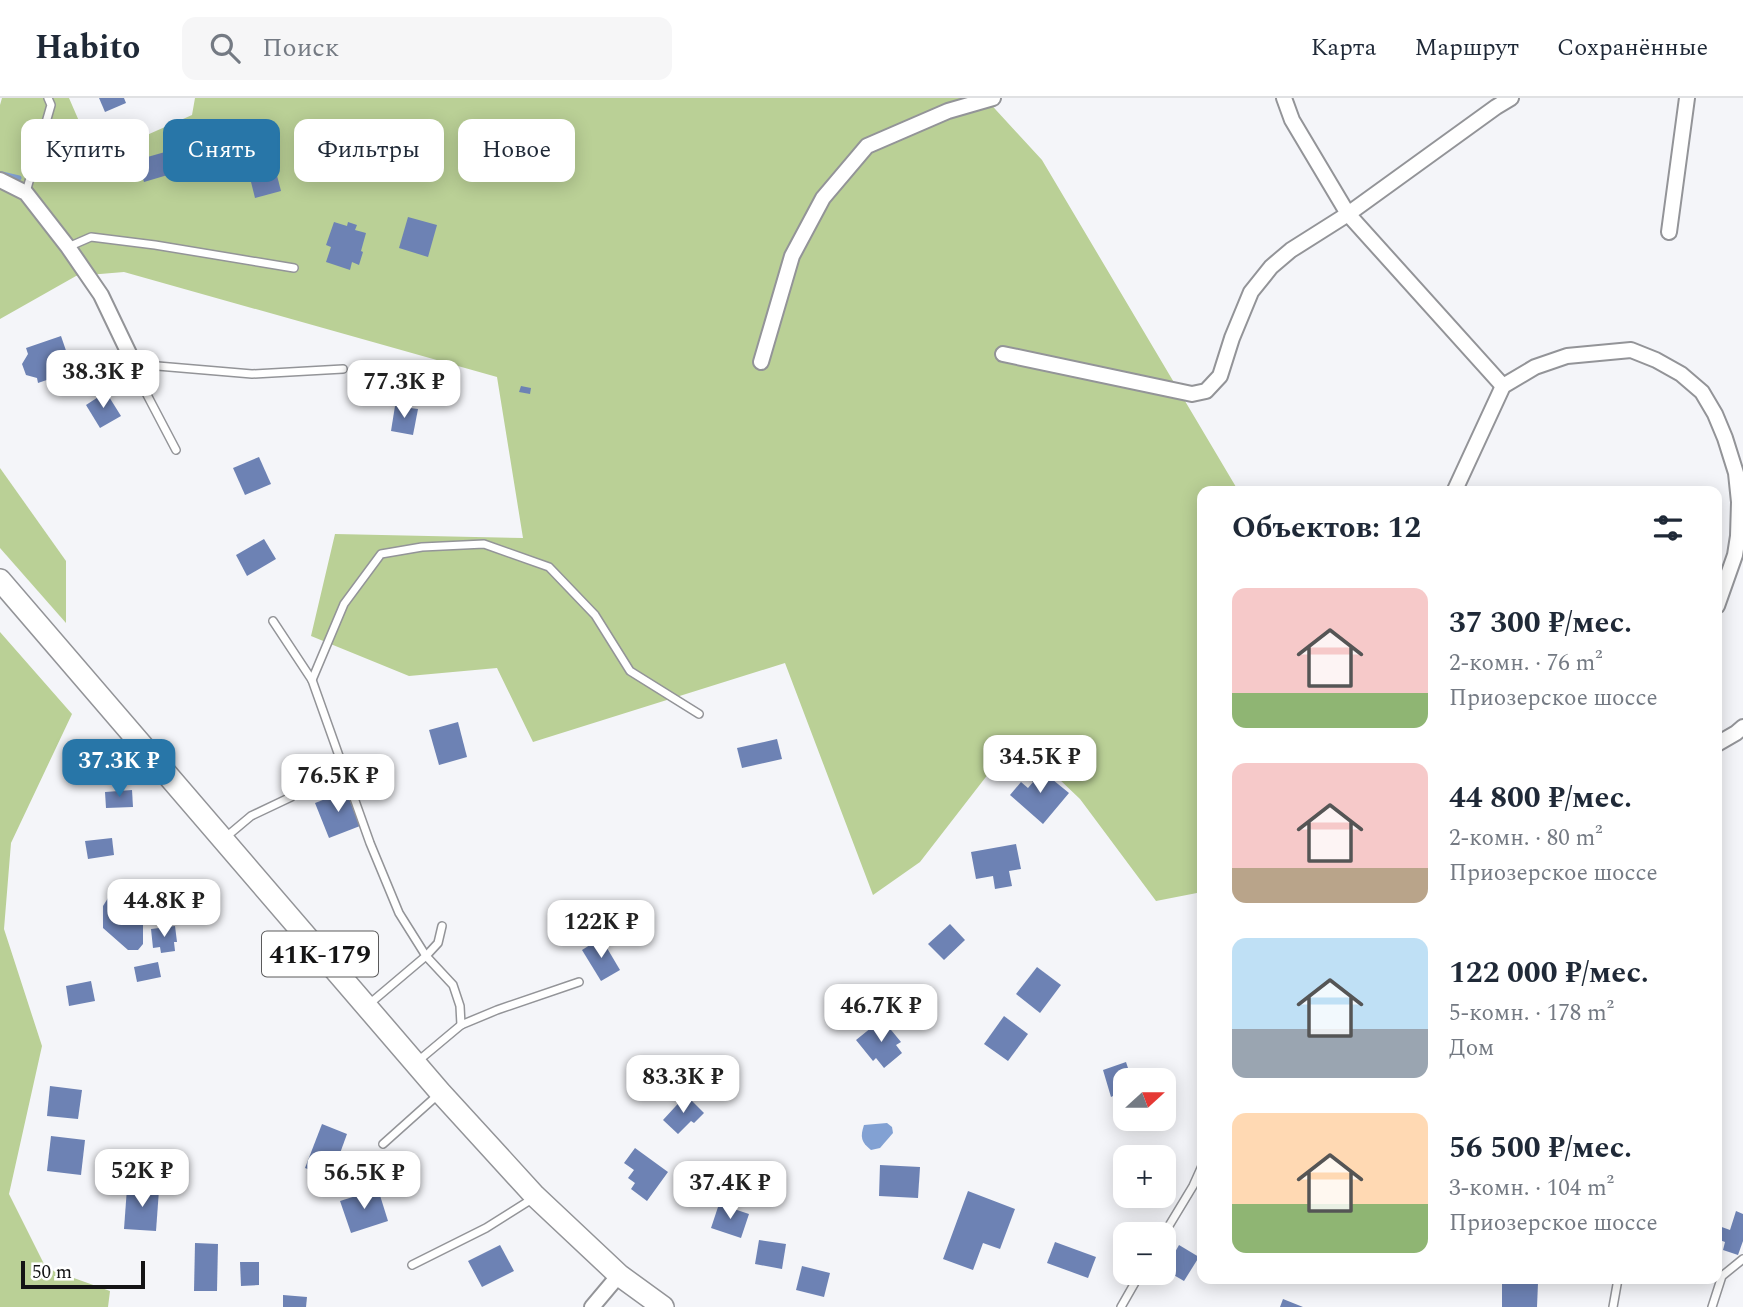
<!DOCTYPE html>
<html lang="ru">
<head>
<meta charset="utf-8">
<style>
	body { margin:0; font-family:Spectral,serif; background:#f6f6f7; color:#1f2937; height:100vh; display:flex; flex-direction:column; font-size:26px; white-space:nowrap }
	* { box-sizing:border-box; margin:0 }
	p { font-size:23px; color:#747a83 }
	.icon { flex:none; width:38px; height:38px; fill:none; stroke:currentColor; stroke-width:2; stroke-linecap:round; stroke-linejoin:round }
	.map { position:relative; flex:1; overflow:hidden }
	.details { position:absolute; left:1197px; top:388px; width:525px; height:798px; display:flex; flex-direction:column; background:#fff; border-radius:14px; box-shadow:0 4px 18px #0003 }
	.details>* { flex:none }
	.banner { position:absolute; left:21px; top:21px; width:665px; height:63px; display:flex; gap:14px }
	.needle { width:46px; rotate:69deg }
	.controls { position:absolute; left:1113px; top:970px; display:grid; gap:14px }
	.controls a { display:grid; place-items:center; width:63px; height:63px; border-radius:14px; background:#fff; box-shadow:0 4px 18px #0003; font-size:35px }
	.scale { position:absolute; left:21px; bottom:18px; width:124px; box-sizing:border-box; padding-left:7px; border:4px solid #141415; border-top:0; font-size:19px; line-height:24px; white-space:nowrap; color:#141415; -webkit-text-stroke:5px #fff; paint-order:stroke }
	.price { position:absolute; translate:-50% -60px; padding:0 16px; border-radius:14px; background:#fff; color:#222; font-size:23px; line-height:46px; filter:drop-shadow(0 2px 4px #0008) }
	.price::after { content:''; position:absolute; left:50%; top:42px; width:21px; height:16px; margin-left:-10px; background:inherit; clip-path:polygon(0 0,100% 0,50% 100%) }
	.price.selected { background:#2876a8; color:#fff }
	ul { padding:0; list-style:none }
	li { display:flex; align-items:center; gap:21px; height:175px; padding:0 35px }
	li span { display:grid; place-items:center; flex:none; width:196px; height:140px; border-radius:14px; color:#555 }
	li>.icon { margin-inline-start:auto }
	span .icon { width:84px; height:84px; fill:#fffc; stroke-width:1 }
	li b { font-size:30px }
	h2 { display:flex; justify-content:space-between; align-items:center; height:84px; padding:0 35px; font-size:30px }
	.chip { padding:0 24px; border-radius:14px; background:#fff; box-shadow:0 4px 18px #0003; font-size:24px; line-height:63px }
	.chip.selected { background:#2876a8; color:#fff }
	header { display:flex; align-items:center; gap:42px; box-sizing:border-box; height:98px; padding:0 35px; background:#fff; border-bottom:2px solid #e0e1e3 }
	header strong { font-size:33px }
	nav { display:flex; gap:38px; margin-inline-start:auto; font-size:24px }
	.search { width:490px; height:63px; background:#f6f6f7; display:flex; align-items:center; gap:18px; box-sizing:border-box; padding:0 24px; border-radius:14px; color:#747a83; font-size:26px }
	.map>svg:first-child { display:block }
	.forest { fill:#bad096 }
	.water { fill:#82a1d3 }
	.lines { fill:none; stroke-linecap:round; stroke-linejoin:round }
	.stream { stroke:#82a1d3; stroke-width:5 }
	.building { fill:#6d82b4 }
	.lane-casing { stroke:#939498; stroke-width:10 }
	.street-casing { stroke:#939498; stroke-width:18 }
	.primary-casing { stroke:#939498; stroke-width:24 }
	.lane { stroke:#fff; stroke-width:7 }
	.street { stroke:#fff; stroke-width:14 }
	.primary { stroke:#fff; stroke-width:21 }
	.labels { text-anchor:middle; stroke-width:7; stroke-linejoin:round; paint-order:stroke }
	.shield { fill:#fff; stroke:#5a5a5b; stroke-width:2 }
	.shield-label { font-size:26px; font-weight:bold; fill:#141415 }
</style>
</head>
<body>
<header>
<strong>Habito</strong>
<div class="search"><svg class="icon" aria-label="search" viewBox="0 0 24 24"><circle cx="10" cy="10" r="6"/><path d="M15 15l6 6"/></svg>Поиск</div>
<nav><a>Карта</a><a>Маршрут</a><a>Сохранённые</a></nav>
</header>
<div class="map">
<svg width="1743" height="1209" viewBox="0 0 1743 1209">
	<rect width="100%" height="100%" fill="#f4f5f9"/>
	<g class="forest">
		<polygon points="2,0 69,0 95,60 192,17 195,0 985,0 1042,62 1239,394 1202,394 1202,794 1156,803 1080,701 1016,640 920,764 873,797 785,565 533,644 497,570 409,578 311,538 335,436 523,440 497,279 124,174 76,178 0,221 0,7"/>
		<polygon points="0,370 66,463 66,525 0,450"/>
		<polygon points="0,534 72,616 11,745 4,831 42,948 9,1096 46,1170 110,1193 108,1209 0,1209"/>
	</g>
	<path class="water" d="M887,1025L892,1029L893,1035L880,1050L871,1052C861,1044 860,1039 864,1027Z"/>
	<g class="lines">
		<polyline class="stream" points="2,76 19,80"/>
	</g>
	<g class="building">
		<polygon points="99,0 124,0 126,5 105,14"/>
		<polygon points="165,54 171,76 144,84 137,62"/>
		<polygon points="274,66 281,93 255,100 248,72"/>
		<polygon points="408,119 437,127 428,159 399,150"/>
		<polygon points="334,124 347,128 348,124 357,127 355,132 366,135 361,153 363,154 359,167 352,164 350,172 326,164 331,149 326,147"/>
		<polygon points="61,238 73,273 38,285 37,280 26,277 22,266 28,256 26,250"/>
		<polygon points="521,288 531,290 530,296 519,294"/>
		<polygon points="106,294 121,318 100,330 86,307"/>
		<polygon points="395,308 418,311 413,337 391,333"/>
		<polygon points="259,359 271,386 245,397 233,370"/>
		<polygon points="264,441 276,461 247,478 236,457"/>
		<polygon points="458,624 467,659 439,667 429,632"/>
		<polygon points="777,641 782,661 742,670 737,650"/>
		<polygon points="1036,668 1069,695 1043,726 1010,697 1021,684 1028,690 1033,684 1027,679"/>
		<polygon points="132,692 133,709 106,710 105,694"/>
		<polygon points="346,693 360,728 329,740 315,705"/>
		<polygon points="112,740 114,757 88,761 85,743"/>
		<polygon points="1016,746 1021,771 1009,773 1012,788 995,791 993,778 976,781 971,754"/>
		<polygon points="133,793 142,793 146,797 147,821 143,821 143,846 138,852 128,852 103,830 103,808 108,800 127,799"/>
		<polygon points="950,826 965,842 944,862 928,846"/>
		<polygon points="175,828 177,844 174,844 175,853 161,855 160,849 153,850 151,831"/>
		<polygon points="601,840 620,872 601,883 582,852"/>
		<polygon points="158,864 161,879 137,884 134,869"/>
		<polygon points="1037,869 1061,887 1040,915 1016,896"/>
		<polygon points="91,883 95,903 69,908 66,888"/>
		<polygon points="1004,918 1028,936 1008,963 984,946"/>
		<polygon points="882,921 901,944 896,947 902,955 884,970 876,960 873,963 856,942"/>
		<polygon points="1126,964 1132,982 1125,982 1125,1008 1117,1010 1113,998 1111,999 1103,972"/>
		<polygon points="50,988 82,992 78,1021 47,1018"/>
		<polygon points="686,997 704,1015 694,1025 691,1023 678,1036 663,1022"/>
		<polygon points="322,1026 347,1036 331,1080 305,1070"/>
		<polygon points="51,1038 85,1042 81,1077 47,1073"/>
		<polygon points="635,1050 668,1074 647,1103 631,1091 635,1085 628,1080 634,1072 624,1065"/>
		<polygon points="880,1067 920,1069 918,1100 879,1098"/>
		<polygon points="127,1090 159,1092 156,1133 124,1131"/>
		<polygon points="378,1091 388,1123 351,1135 340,1103"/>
		<polygon points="968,1093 1015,1111 1000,1151 983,1145 973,1172 943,1161"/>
		<polygon points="719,1106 749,1116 741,1140 711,1130"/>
		<polygon points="1736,1113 1743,1116 1743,1143 1738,1157 1723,1152 1725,1144 1717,1141 1717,1120 1722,1122 1719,1128 1730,1132"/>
		<polygon points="759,1142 786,1146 782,1171 755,1166"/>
		<polygon points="1055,1144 1096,1159 1088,1180 1047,1165"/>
		<polygon points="195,1145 218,1146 217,1193 194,1193"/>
		<polygon points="500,1147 514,1173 482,1189 468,1163"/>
		<polygon points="1179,1147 1199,1159 1184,1183 1165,1172"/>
		<polygon points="240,1164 259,1164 259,1187 241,1188"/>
		<polygon points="802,1168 830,1175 824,1199 796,1192"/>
		<polygon points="1502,1184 1538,1185 1537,1209 1502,1209"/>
		<polygon points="283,1197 307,1199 306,1209 283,1209"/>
		<polygon points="1283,1201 1303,1209 1280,1209"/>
	</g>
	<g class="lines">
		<g class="lane-casing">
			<g id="lane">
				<polyline points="26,94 51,7 48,0"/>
				<polyline points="68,149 91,139 155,147 294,170"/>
				<polyline points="176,352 144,291 134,266 252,276 343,271"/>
				<polyline points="273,523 312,582 370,745 399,815 426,858 453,887 460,908 461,927"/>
				<polyline points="312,582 344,506 381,456 422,449 484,446 549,469 595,517 630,573 699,616"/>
				<polyline points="226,739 251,718 291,699"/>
				<polyline points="368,907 426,858 438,845 442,828"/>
				<polyline points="418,963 461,927 497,912 579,884"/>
				<polyline points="383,1046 440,995"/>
				<polyline points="1164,1136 1193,1088 1202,1068"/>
				<polyline points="412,1167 486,1130 532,1101"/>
				<polyline points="1121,1209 1141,1174"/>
				<polyline points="1613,1209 1618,1181"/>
				<polyline points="1712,1209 1722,1178 1743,1161"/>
			</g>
		</g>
		<g class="street-casing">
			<g id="street">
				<polyline points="1284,0 1292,22 1348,116 1503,288"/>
				<polyline points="0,82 26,95 68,149 101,197 134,266"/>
				<polyline points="1669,134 1687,0"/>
				<polyline points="1003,256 1192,296 1206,293 1220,278 1232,240 1251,194 1271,169 1291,152 1348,116 1496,9 1511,0"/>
				<polyline points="761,264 792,158 823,100 867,48 948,13 993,0"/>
				<polyline points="1454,394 1503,288 1535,269 1567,258 1631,252 1656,262 1681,276 1702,294 1715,316 1725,340 1736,375 1739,404 1738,438 1735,457 1717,508"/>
				<polyline points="1717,646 1736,635 1743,629"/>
				<polyline points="592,1209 619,1177"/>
			</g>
		</g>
		<g class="primary-casing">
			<polyline id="primary" points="0,482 440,994 535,1098 619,1177 663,1209"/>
		</g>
		<use href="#lane" class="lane"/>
		<use href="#street" class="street"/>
		<use href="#primary" class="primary"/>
	</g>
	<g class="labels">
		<rect class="shield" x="262" y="833.5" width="116" height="45" rx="5"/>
		<g class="shield-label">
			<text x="320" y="865">41К-179</text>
		</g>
	</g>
</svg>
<div class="controls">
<a><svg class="needle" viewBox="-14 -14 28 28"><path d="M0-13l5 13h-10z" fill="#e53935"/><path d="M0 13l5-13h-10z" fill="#747a83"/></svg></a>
<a>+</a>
<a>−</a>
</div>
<div class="scale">50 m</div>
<b class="price" style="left:103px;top:312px">38.3K ₽</b>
<b class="price" style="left:404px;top:322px">77.3K ₽</b>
<b class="price" style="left:1040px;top:697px">34.5K ₽</b>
<b class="price selected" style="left:119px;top:701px">37.3K ₽</b>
<b class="price" style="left:338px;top:716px">76.5K ₽</b>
<b class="price" style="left:164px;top:841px">44.8K ₽</b>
<b class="price" style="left:601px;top:862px">122K ₽</b>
<b class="price" style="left:881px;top:946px">46.7K ₽</b>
<b class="price" style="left:683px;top:1017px">83.3K ₽</b>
<b class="price" style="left:142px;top:1111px">52K ₽</b>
<b class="price" style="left:364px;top:1113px">56.5K ₽</b>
<b class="price" style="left:730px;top:1123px">37.4K ₽</b>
<div class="banner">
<a class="chip">Купить</a>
<a class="chip selected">Снять</a>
<a class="chip">Фильтры</a>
<a class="chip">Новое</a>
</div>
<section class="details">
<h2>Объектов: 12<svg class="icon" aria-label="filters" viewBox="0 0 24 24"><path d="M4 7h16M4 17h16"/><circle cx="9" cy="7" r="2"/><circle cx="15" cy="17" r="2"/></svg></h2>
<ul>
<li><span style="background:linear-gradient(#f6c9c9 75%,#8fb573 0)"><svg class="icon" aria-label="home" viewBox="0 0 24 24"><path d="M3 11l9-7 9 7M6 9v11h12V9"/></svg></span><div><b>37 300 ₽/мес.</b><p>2-комн. · 76 m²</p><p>Приозерское шоссе</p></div></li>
<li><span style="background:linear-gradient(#f6c9c9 75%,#b9a48a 0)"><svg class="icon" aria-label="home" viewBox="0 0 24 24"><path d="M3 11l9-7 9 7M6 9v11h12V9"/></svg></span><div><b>44 800 ₽/мес.</b><p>2-комн. · 80 m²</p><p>Приозерское шоссе</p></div></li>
<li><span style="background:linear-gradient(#bfe0f5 65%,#9aa5b1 0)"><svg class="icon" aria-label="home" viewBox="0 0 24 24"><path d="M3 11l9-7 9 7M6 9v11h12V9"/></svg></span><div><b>122 000 ₽/мес.</b><p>5-комн. · 178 m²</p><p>Дом</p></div></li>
<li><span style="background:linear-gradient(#ffd9b3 65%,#8fb573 0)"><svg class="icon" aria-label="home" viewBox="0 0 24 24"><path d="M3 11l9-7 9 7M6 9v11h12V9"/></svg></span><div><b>56 500 ₽/мес.</b><p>3-комн. · 104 m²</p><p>Приозерское шоссе</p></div></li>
</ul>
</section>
</div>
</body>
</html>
